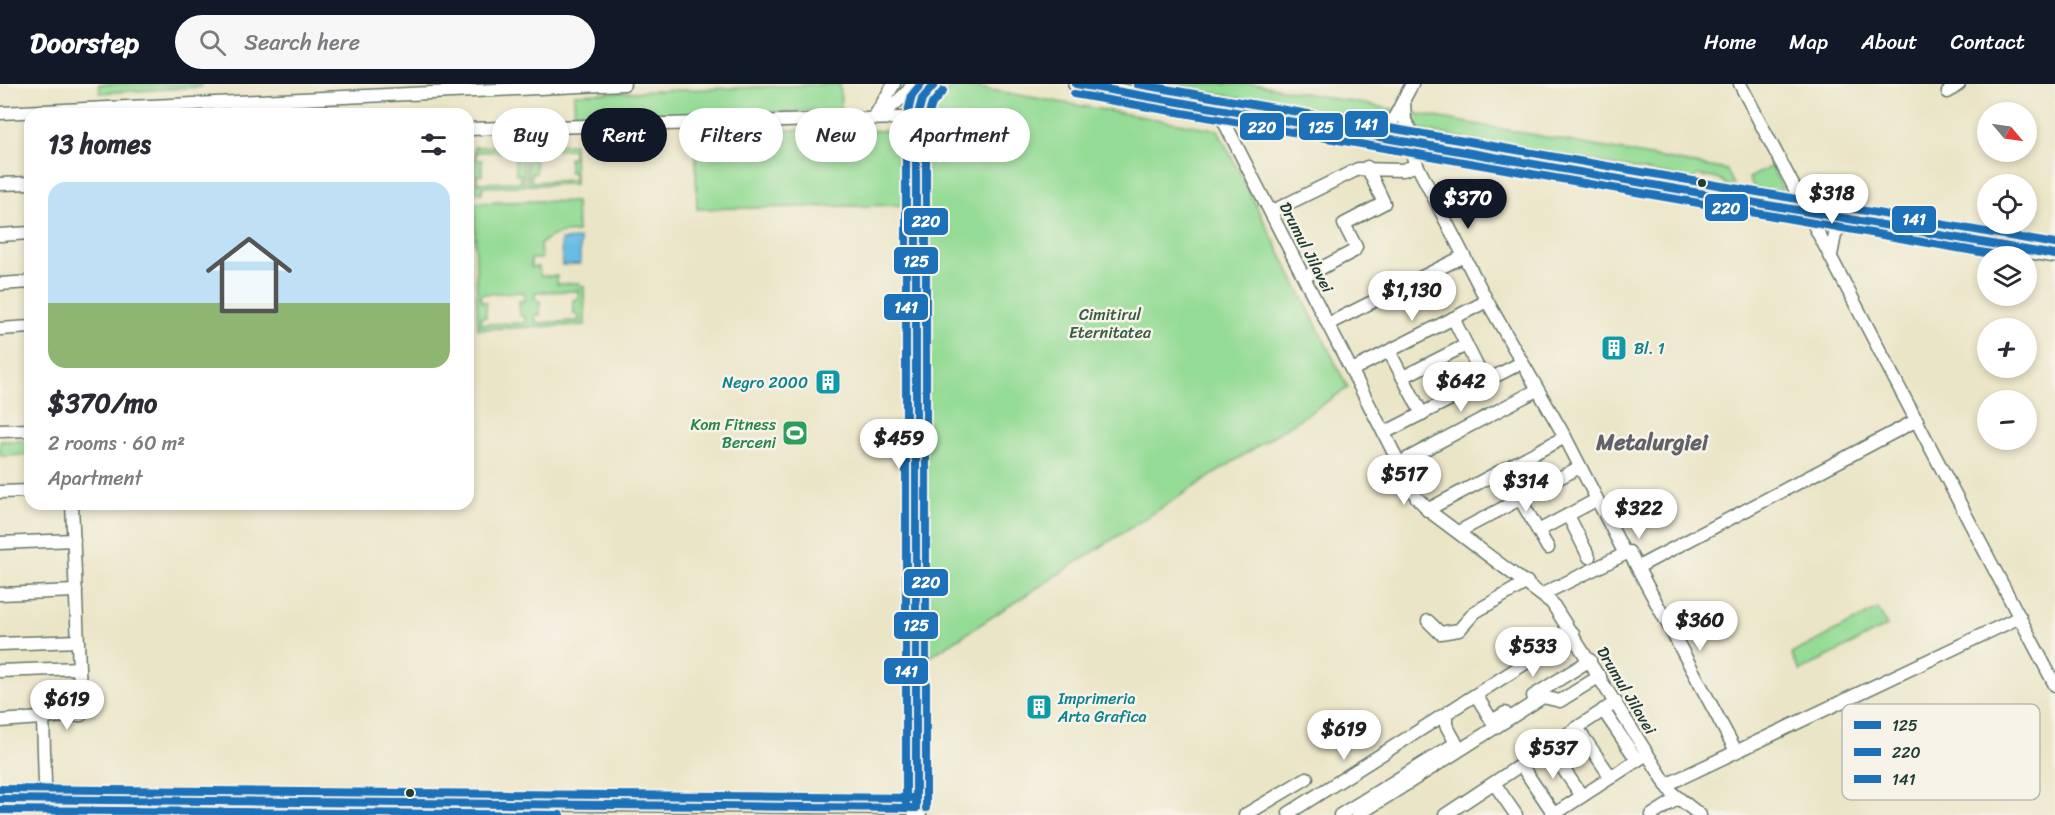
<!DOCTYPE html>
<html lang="en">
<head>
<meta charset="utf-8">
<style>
	body { margin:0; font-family:Sriracha,sans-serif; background:#f7f7f7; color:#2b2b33; height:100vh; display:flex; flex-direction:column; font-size:22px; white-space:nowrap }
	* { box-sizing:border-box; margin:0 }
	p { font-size:20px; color:#7c7c81 }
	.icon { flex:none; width:33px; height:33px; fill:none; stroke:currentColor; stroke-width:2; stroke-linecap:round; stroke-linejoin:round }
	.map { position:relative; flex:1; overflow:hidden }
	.details { position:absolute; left:24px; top:24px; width:450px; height:402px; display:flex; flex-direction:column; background:#fff; border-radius:18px; box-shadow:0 3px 9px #0003 }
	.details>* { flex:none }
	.guide { position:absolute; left:492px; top:24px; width:570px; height:54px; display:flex; gap:12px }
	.needle { width:39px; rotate:119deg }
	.controls { position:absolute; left:1977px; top:18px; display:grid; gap:12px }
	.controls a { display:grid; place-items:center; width:60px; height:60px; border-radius:50%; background:#fff; box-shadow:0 3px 9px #0003; font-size:30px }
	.price { position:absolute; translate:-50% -51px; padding:0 14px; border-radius:21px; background:#fff; color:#222; font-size:20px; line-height:39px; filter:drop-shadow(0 2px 3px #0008) }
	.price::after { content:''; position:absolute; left:50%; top:36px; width:18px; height:14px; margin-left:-9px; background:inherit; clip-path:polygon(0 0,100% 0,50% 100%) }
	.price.on { background:#111827; color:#fff }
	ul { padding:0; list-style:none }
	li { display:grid; align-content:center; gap:12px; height:318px; padding:0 24px }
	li+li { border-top:2px solid #e1e1e2 }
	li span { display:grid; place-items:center; height:186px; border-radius:18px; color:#555 }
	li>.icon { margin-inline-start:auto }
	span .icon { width:108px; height:108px; fill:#fffc; stroke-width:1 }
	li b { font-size:26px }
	h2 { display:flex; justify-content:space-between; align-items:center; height:72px; padding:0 24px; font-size:26px }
	.tag { padding:0 21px; border-radius:27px; background:#fff; box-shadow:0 3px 9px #0003; font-size:21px; line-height:54px }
	.tag.on { background:#111827; color:#fff }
	header { display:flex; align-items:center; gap:36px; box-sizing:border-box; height:84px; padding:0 30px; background:#111827; color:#fff }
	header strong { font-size:28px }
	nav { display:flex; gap:33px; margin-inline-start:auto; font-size:21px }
	.search { width:420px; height:54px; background:#f7f7f7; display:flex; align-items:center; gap:15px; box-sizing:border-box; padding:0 21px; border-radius:33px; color:#7c7c81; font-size:22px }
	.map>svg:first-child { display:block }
	.green { fill:#94db95; stroke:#5a8c64; stroke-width:1.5; fill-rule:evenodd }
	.water { fill:#69bde5; stroke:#447d8c; stroke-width:1.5 }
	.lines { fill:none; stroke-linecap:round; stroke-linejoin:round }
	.minor-casing { stroke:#667867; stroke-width:15 }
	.major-casing { stroke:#667867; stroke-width:18 }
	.minor { stroke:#fff; stroke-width:12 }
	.major { stroke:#fff; stroke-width:15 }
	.bus-1-casing { stroke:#f7f3e8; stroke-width:12 }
	.bus-2-casing { stroke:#f7f3e8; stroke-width:12 }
	.bus-3-casing { stroke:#f7f3e8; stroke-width:12 }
	.bus-1 { stroke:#1d71b8; stroke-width:8 }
	.bus-2 { stroke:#1d71b8; stroke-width:8 }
	.bus-3 { stroke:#1d71b8; stroke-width:8 }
	.bus-dot { fill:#1f3d34; stroke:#f7f3e8; stroke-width:2 }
	.labels { text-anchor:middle; stroke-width:5; stroke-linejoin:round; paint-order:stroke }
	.street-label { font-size:16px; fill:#1f3d34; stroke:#f7f3e8 }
	.park-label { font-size:16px; fill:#365d47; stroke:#f7f3e8 }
	.culture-label { font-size:16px; fill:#0d838f; stroke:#f7f3e8; text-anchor:start }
	.leisure-label { font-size:16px; fill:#27864d; stroke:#f7f3e8; text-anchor:end }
	.district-label { font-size:22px; font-weight:bold; fill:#61616a; stroke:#f7f3e8 }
	.key { fill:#f7f3e8; stroke:#b6bcb2; stroke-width:1.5 }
	.key-label { font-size:16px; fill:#1f3d34 }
	.line-badge { stroke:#f7f3e8; stroke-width:2 }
	.badge-label { font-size:16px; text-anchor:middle; font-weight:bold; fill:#fff }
</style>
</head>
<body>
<header>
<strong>Doorstep</strong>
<div class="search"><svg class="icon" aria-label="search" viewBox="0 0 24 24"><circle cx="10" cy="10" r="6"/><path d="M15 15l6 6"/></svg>Search here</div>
<nav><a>Home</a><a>Map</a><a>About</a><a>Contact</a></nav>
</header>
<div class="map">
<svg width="2055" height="731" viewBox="0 0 2055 731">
	<rect width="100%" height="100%" fill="#f7f3e8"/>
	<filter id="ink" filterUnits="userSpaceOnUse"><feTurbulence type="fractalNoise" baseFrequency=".0167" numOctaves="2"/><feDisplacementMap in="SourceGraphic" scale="12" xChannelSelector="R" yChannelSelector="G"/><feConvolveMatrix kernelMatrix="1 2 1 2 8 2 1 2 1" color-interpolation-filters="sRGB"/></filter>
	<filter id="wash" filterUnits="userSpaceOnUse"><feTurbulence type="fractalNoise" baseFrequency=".008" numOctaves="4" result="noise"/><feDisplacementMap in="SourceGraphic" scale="24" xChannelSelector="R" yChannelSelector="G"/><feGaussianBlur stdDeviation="1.35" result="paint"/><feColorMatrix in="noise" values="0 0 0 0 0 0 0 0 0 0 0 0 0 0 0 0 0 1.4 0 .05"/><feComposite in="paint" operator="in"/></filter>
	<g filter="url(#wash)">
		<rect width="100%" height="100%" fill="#ebe5c7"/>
		<g class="green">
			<polygon points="99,0 200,0 201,3 100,9"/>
			<polygon points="840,0 841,26 575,36 574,10"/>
			<polygon points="957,0 1218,46 1348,304 925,576 927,34 933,19"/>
			<polygon points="1161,0 1254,0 1727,86 1734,101 1727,101 1722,96 1698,91 1692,95"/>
			<polygon points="695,45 903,47 903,121 697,125"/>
			<path d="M574,60L575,100L527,101L526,61ZM573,65V73L569,74V88H574V96L531,98V89H536L535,75H530V67Z"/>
			<path d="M523,61L524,102L482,103V109L476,108L474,63ZM519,67L520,75H515L516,90H520V98L477,99V91H482V76H476V68Z"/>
			<polygon points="1772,82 1782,105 1781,109 1755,105 1749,94"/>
			<path d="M539,117L576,118L577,148C562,149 550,149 540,161L541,175H531V183H539L540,192H557V200L580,199V202H584L585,241L478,245L474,119ZM578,207V215L573,216L574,230H578L579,237L536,239L535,231H540V217L535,216V208ZM524,208V217H519L520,232H525V239L481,240V233H486V218H481V210Z"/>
			<polygon points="0,357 30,357 30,371 0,372"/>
			<polygon points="1878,525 1887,542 1800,587 1791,570"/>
		</g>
		<polygon class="water" points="580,155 580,180 562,181 561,156"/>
	</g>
	<g filter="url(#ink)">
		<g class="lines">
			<g class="minor-casing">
				<g id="minor">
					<polyline points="1740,0 2055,601"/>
					<polyline points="1948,8 1959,0"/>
					<polyline points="1404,18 1405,37 1419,59"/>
					<polyline points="1217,24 1417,414 1433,430 1552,519 1672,709 1700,731"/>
					<polyline points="0,29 624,0"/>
					<polyline points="876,30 894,0"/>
					<polyline points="876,33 895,20 912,3"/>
					<polyline points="468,45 903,34 916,37"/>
					<polyline points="1377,52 1392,38 1412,0"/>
					<polyline points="1414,58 1413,73 1417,81 1487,217 1565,353"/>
					<polyline points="0,100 30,99"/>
					<polyline points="1271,128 1358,85 1403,86 1417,81"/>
					<polyline points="0,151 30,149"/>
					<polyline points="1831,171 1835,151 1846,134"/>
					<polyline points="1304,193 1354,167 1356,163 1344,140 1384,119 1367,83"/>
					<polyline points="0,200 30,198"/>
					<polyline points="1453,234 1485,298"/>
					<polyline points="1328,240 1464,172"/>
					<polyline points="0,245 30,243"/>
					<polyline points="1389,267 1422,330"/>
					<polyline points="1352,286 1487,217"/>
					<polyline points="1403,293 1466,261"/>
					<polyline points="0,347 30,346"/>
					<polyline points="1384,349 1521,279"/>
					<polyline points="1399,379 1537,306"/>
					<polyline points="0,408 30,407"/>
					<polyline points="1520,415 1548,464"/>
					<polyline points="1427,426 1565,353 1625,470"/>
					<polyline points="1568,431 1589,473"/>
					<polyline points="1538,447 1596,416"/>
					<polyline points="1458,448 1580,383"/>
					<polyline points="0,459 74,456"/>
					<polyline points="1638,483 1917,336"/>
					<polyline points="0,510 76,507"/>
					<polyline points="1543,510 1629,468 1736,667"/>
					<polyline points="1428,537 1440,549 1459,546 1475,528 1527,498"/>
					<polyline points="0,560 78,557"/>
					<polyline points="0,587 79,584"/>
					<polyline points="1476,611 1492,637 1505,629"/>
					<polyline points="1533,612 1590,576"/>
					<polyline points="1603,626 1637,676"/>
					<polyline points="43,635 45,699"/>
					<polyline points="0,637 81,631 72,420"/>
					<polyline points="1577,644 1611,693"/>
					<polyline points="1548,663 1582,712"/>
					<polyline points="1521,681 1554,730"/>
					<polyline points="1494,699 1516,731"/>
					<polyline points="1666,701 2020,533"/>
					<polyline points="0,715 916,724 920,730"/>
					<polyline points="1245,731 1307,694"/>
					<polyline points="1290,731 1289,729 1573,549"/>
					<polyline points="1340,731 1456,659 1446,641 1446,630"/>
					<polyline points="1358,731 1543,613 1560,617 1600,592"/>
					<polyline points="1445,731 1616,618"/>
					<polyline points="1553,731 1647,670"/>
					<polyline points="1652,731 1677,715"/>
				</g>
			</g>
			<g class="major-casing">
				<g id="major">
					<polyline points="1076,0 2055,171"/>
					<polyline points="912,3 914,32"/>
					<polyline points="916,731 916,37 920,18 932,2"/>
				</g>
			</g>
			<use href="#minor" class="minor"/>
			<use href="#major" class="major"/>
			<g class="bus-1-casing">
				<g id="bus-1">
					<polyline points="1076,0 2055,171"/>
					<polyline points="0,715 916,724"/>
					<polyline points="916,724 916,37 922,15 935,0"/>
				</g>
			</g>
			<g class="bus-2-casing">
				<g id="bus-2">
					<polyline points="1074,10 2003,172"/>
					<polyline points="926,724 926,38 932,20 943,7"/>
					<polyline points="0,726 560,731"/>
				</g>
			</g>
			<g class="bus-3-casing">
				<g id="bus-3">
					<polyline points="1137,0 2055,160"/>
					<polyline points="0,705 916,714"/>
					<polyline points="906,724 906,37 912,11 921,0"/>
				</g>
			</g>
			<use href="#bus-1" class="bus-1"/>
			<use href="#bus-2" class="bus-2"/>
			<use href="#bus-3" class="bus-3"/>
		</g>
	</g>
	<defs>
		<g id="building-square" transform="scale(1.35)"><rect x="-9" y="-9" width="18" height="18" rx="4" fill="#0f9aa8" stroke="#f7f3e8"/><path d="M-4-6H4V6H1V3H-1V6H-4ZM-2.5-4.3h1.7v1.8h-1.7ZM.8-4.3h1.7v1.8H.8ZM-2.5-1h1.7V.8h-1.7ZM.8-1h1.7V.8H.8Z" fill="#fff"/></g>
		<g id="stadium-square" transform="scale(1.35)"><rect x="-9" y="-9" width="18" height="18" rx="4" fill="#2e9e5b" stroke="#f7f3e8"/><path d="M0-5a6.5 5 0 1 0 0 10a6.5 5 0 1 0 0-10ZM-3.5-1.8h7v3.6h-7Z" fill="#fff"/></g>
	</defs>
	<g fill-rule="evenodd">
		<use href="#building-square" x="1614" y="264"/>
		<use href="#building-square" x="828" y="298"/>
		<use href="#stadium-square" x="795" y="349"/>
		<use href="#building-square" x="1039" y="623"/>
	</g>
	<g class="bus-dot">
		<circle cx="1702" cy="99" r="5"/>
		<circle cx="410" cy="709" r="5"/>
	</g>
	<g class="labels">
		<g class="street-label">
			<text transform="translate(1307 163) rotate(63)" y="6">Drumul Jilavei</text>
			<text transform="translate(1627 606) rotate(59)" y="6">Drumul Jilavei</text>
		</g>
		<g class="park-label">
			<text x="1110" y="236">Cimitirul<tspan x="1110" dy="18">Eternitatea</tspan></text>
		</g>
		<g class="culture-label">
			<text x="1634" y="270">Bl. 1</text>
			<text x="808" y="304" text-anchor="end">Negro 2000</text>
			<text x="1058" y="620">Imprimeria<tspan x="1058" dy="18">Arta Grafica</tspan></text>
		</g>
		<g class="leisure-label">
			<text x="776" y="346">Kom Fitness<tspan x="776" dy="18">Berceni</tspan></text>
		</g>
		<g class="district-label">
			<text x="1652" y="366">Metalurgiei</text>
		</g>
	</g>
	<rect x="1842" y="620" width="198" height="96" rx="9" class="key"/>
	<rect x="1854" y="637" width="27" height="8" fill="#1d71b8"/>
	<rect x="1854" y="664" width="27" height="8" fill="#1d71b8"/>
	<rect x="1854" y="691" width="27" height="8" fill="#1d71b8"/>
	<g class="key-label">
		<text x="1892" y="647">125</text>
		<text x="1892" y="674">220</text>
		<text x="1892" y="701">141</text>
	</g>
	<g class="line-badge">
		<rect x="1344" y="26" width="45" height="28" rx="6" fill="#1d71b8"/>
		<rect x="1298" y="28" width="46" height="29" rx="6" fill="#1d71b8"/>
		<rect x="1239" y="28" width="46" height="29" rx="6" fill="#1d71b8"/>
		<rect x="1704" y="109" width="45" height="29" rx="6" fill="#1d71b8"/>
		<rect x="1891" y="121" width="46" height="29" rx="6" fill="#1d71b8"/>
		<rect x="903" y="123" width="46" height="29" rx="6" fill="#1d71b8"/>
		<rect x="893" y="162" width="46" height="29" rx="6" fill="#1d71b8"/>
		<rect x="883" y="209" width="46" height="28" rx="6" fill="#1d71b8"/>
		<rect x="903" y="484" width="46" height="29" rx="6" fill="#1d71b8"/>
		<rect x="893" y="527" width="46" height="29" rx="6" fill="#1d71b8"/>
		<rect x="883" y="573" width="46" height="28" rx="6" fill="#1d71b8"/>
	</g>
	<g class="badge-label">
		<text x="1366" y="46">141</text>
		<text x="1321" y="49">125</text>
		<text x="1262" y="49">220</text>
		<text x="1726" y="130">220</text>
		<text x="1914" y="141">141</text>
		<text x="926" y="143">220</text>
		<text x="916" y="183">125</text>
		<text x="906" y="229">141</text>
		<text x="926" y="504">220</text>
		<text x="916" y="547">125</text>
		<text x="906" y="593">141</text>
	</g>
</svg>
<div class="controls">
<a><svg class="needle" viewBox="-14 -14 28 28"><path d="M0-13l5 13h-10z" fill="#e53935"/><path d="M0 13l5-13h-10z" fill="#7c7c81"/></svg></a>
<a><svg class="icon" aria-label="locate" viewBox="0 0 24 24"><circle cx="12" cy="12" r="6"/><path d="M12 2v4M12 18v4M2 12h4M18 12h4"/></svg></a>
<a><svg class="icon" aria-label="layers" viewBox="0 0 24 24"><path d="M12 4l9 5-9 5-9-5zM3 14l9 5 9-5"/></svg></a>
<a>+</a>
<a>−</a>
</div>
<b class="price" style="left:1832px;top:141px">$318</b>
<b class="price on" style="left:1468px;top:146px">$370</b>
<b class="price" style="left:1412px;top:238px">$1,130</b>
<b class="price" style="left:1461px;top:329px">$642</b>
<b class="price" style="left:899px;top:386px">$459</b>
<b class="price" style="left:1404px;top:422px">$517</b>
<b class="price" style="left:1526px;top:429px">$314</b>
<b class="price" style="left:1639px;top:456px">$322</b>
<b class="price" style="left:1700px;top:568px">$360</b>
<b class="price" style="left:1533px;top:594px">$533</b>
<b class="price" style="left:67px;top:647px">$619</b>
<b class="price" style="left:1344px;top:677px">$619</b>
<b class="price" style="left:1553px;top:696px">$537</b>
<div class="guide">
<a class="tag">Buy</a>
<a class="tag on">Rent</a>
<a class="tag">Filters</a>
<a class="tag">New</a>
<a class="tag">Apartment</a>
</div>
<section class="details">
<h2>13 homes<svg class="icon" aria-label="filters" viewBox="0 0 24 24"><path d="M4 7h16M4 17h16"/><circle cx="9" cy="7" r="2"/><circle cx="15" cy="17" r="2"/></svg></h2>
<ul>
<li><span style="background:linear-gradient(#bfe0f5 65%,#8fb573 0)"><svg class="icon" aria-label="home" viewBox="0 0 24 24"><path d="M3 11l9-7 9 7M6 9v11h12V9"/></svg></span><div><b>$370/mo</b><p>2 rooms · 60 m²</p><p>Apartment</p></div></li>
</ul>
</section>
</div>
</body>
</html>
